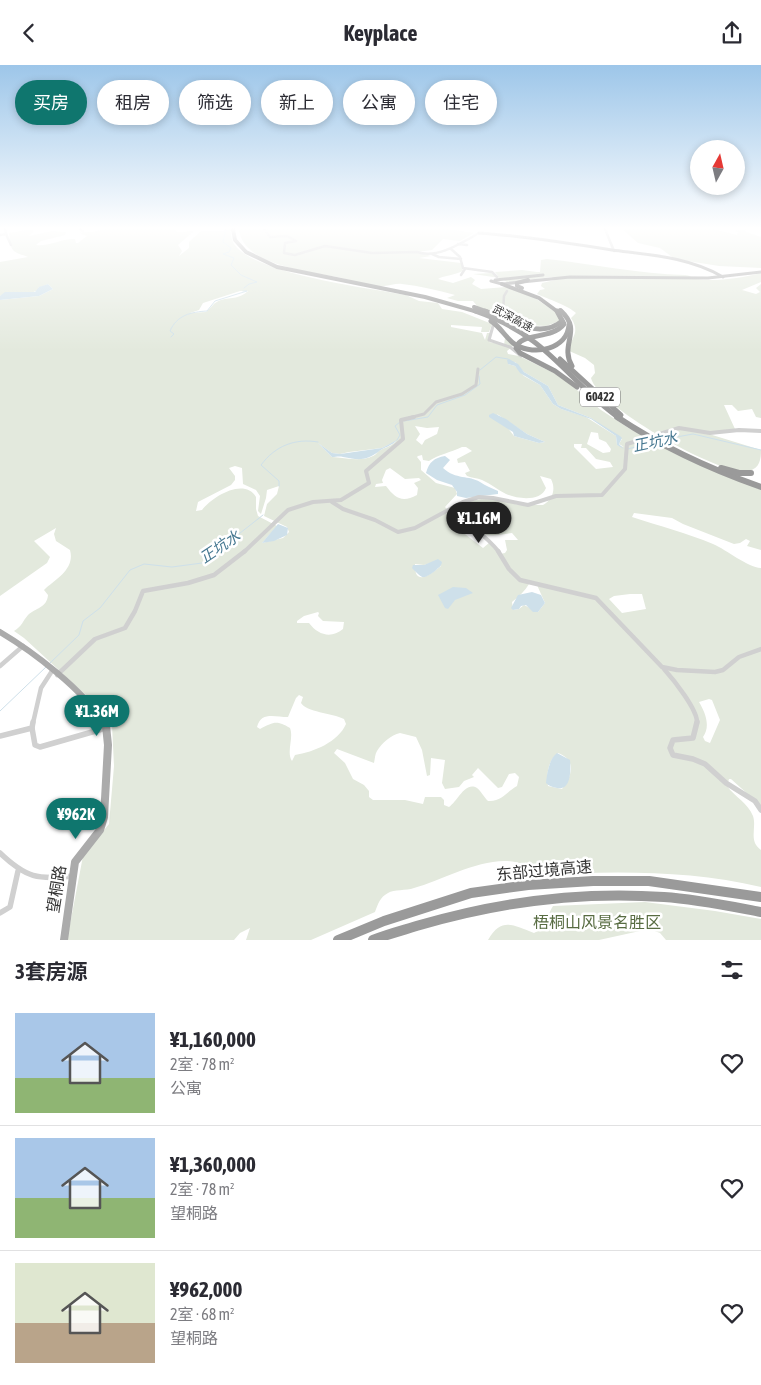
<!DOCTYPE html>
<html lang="zh">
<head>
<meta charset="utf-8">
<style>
	body { margin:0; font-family:"Asap Condensed","Noto Sans SC",sans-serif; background:#f2f2f3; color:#2b2b33; height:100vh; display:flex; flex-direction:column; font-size:19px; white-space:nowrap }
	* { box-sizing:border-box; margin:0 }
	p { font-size:16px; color:#7c7c81 }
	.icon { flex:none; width:28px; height:28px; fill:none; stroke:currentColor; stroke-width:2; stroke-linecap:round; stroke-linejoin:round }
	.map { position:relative; height:875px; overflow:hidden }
	.side { display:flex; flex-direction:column; background:#fff; flex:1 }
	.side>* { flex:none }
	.banner { position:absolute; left:15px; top:15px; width:500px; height:45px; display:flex; gap:10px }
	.needle { width:32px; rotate:8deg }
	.buttons { position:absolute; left:690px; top:75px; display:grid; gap:10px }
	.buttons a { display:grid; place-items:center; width:55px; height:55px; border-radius:50%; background:#fff; box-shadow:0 2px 8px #0003; font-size:25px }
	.price { position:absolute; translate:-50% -42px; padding:0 11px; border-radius:18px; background:#0f766e; color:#fff; font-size:16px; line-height:32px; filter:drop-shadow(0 1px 2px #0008) }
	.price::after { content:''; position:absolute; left:50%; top:30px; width:15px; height:11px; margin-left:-8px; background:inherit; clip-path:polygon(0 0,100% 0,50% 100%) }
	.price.selected { background:#222; color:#fff }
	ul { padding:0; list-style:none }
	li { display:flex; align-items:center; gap:15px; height:125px; padding:0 15px }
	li+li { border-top:1px solid #e1e1e2 }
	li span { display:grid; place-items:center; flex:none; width:140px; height:100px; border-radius:0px; color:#555 }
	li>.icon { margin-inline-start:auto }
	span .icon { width:60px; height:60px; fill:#fffc; stroke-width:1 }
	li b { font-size:21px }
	h2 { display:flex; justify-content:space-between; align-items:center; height:60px; padding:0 15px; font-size:21px }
	.pill { padding:0 18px; border-radius:22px; background:#fff; box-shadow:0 2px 8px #0003; font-size:18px; line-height:45px }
	.pill.selected { background:#0f766e; color:#fff }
	header { display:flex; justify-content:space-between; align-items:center; height:65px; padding:0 15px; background:#fff; font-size:22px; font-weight:700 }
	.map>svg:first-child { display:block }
	.green { fill:#e3e9dd; fill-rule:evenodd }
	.water { fill:#cee0ea }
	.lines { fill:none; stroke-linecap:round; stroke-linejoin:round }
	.stream { stroke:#cee0ea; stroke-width:1 }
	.minor-far4 { stroke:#d0d0d0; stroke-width:2.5 }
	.minor-far3 { stroke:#d0d0d0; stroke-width:3 }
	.minor-far2 { stroke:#d0d0d0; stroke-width:4 }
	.minor-far1 { stroke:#d0d0d0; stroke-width:4.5 }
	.minor { stroke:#d0d0d0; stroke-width:5.5 }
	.major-far2 { stroke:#ababab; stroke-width:3 }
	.major-far1 { stroke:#ababab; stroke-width:6 }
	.major { stroke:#ababab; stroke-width:8 }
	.highway-far3 { stroke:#9a9a9a; stroke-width:4 }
	.highway-far2 { stroke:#9a9a9a; stroke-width:5 }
	.highway-far1 { stroke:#9a9a9a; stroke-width:6 }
	.highway { stroke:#9a9a9a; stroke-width:10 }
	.labels { text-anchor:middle; stroke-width:5; stroke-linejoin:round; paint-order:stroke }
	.far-street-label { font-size:11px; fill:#333; stroke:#fff }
	.shield { fill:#fff; stroke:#707070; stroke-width:1 }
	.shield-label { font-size:12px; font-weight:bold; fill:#333 }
	.water-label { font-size:15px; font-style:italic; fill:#457790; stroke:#fff }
	.near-street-label { font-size:16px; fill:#333; stroke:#fff }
	.near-park-label { font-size:16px; fill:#586c42; stroke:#fff }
</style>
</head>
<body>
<header><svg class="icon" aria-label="back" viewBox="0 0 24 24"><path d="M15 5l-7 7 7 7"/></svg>Keyplace<svg class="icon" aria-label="share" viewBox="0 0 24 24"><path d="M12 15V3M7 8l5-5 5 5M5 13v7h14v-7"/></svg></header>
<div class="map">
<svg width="761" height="875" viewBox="0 0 761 875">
	<rect width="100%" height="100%" fill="#fff"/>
	<g class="green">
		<path d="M32,164L34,166L29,171L52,166L66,167L65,170L41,176L36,180C49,182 62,173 75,174L76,178H78L87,171L80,168C89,166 94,168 103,164H177H175L177,167L194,166L178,180L182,186L179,191L189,183V177L201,166H223L225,164H221H230C231,168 231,174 234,179C254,209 369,223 406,230L419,236L438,238L442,244L462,247L492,259L489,267H481L482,262L451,260V262L482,268L485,275L487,268H490L489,277L504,280L505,273L513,281L507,286L508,289L519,291L560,311L601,345L630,364L761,425V485L747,481L750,476L746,474L740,478L734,479L683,459L672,453L634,448L632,452C659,461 687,468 713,479C727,485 747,502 761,503V741L731,714H729L727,721C735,732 748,738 753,751C757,763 748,776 761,785V822C689,805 613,806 539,810C507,776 450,813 414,823C406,826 394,824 388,828C380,832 378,839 375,847L311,875H246L250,863L240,868L234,875H67L83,791L109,759L114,701L112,660L86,630L24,573L14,566C23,560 22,557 28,550C35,543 47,543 48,530L44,525L46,523C58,513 75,503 70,485L56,476L54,469L56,463L34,476L50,492L47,498L0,531V235L39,231L53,224L48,219L38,223L39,224C27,233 12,224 0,231V197L28,192C12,186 11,188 9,168ZM240,226H248C240,234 232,232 221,235C214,237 211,243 206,247L190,248L199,245L203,238ZM515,297L524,307L548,321L558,340L591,353L622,374L619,379L624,382L617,380L616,371L586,352L561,344L553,339L540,320L524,311L515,301L508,299ZM497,349L527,369L545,377L539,378L514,371ZM415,361L427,363L439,362L437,369L425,375L422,380L416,375L420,369ZM591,367L598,368L599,374L606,377L611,384L610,387L603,388L587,379ZM396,376C391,382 385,382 379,386C376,388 376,390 373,391C362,397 345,393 332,392L318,378L332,388L340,389L349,387L382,383ZM577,379H582L581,383H586L596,394L610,397L613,402L596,404L574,382V379ZM462,382H466L472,386L457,394L458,398L465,397L470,406L465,408L467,411C472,413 477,413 482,415C491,419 498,425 506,429C517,434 541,437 546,423L540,411L551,414C556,424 553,434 543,440H518L493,432L470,436L455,443C459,453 477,469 488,470C497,471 504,469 512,468L518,475H505L507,485L505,488L500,489L489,478L483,483L461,466L460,458L445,442L457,429L455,423L436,418L421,405V397L417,392L418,391L422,390L423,395L429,396C437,390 452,387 462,382ZM235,401L242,403L243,419L256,425L260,431L258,446L261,449L266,433L267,425L279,421L277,429L267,439L264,451L287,462L289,467L283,473L262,478L277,461L258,451L256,444V432C244,412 212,432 202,445L196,446L198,437L231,420L235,415V411L229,403ZM390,403L405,414L419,413L421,415L414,418L418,423L417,430C402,438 395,433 386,421L375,422L376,419L383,418L382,415L386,405ZM433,497L441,501C433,507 414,524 415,499L424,500ZM529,519L537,520L545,538L538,547L524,540L519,544L513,545L512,537C519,531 525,526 529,519ZM630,529H642L646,544L622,548L609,534L614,531ZM318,547L319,548L318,551L323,556L344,557L343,564C331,574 318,570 309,558H297V556L304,551ZM299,630L303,632L301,638C306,647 332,648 344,654L346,659C338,677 314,687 295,690L292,696C286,687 294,673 290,663C276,655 274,657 260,664L257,662C261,646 275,652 288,652L296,633ZM709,634L712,635L720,655L710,678L705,676L703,672C711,661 705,647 699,637ZM400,668L416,672L422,685L427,711L430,710L431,693L445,695L442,718L445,724L459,722L464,716L474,712L472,710L478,703L498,723L502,722L509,709L515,708L519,712L517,721C506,727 502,737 488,736C484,732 481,726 477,723C465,716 458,736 449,742L444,740V735L441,732H425L423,739L405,735H373L369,732V726L364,720L353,714L345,698L334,688L337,684L374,698C375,693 375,689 377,686C382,678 391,670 400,668ZM558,688C577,695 572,711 562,724L548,721C546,710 548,695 558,688Z"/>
		<path d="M239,164H449L474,168L460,176L443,174L432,185L417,187L431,191L419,193L461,198L463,206C455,210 442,211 438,214L453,218L471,212L475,215L472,219L481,224L506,222L535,233L558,249L560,256L546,261L522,260L503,250L478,242L473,236H458L447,233L455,230C438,225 419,221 402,219C396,218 390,221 384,221C371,222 354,216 342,213C313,207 242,201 239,164Z"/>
		<polygon points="622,164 713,164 737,170 738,167 734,166 748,164 745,164 746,167 761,172 761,203 719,201 675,194 660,183 638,178"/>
		<path d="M547,194C593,199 639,209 685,210C690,210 692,213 696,214C716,217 741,213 761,208V217L742,225L756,229L760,227L756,223L761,219V353L756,352L752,344L738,346L732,340H724L735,364L709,369L761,385C761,394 760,403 749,406C723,413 597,341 591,313L595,308L594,300L585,293L567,285C573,272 580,266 571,253L576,248C569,241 548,234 537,229L540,225L545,224L541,221L542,218L555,215L552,212L507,217L500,213L473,209L491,208L498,211L495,207L522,205L537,207H540L541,195Z"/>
		<path d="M645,837L715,846L761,854V875H666L660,868L649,864L599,875H488C502,851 514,861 534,868C557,857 543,856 553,841Z"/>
	</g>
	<g class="water">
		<polygon points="48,219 53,224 39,231 0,235 0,231 5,227 35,227 39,222"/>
		<polygon points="509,294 518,299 524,307 548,321 558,340 591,353 620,371 622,373 619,379 624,384 617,380 616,371 591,354 561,344 553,339 540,320 520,308 515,301 508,299 507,295"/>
		<polygon points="493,348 506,354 527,369 545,377 539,378 514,371 513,367 489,352 489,350"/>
		<path d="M397,375C392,381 384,382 378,387C366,396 358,395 343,392C339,391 336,392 332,392L318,378L332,388L340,389L382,383Z"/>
		<path d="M445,391L450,395L443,403C456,415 469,410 480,417C486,421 492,423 498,426V429L466,433L457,431V427L452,420L437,415L426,408C429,397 434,393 445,391Z"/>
		<polygon points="278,459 288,463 287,470 274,476 262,478"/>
		<path d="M438,494L442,497C441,502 439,502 435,506C422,515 423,514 412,503L413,500H424Z"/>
		<polygon points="453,522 466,523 473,528 455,535 448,544 445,543 438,530"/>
		<polygon points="532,527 541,530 545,538 538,547 533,547 526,540 521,541 519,544 513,545 511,543 518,530"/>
		<path d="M557,688L570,695C571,705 571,726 557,723C552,722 549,721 546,718C547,708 549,694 557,688Z"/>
	</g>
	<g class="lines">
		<g class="stream">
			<polyline points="226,164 223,177 231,183 229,187 223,189 234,193 231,200 241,210 257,217 249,219 244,223"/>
			<path d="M171,272L174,269L170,266C177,250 191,247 207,246L215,236L247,226H243"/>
			<polyline points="480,305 496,292 508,294"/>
			<polyline points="404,356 428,352 437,340 465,330 480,319 479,311"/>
			<polyline points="397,375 400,370 395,361 400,357"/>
			<polyline points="660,375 693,369 761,385"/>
			<polyline points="628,384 653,377"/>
			<path d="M279,421V416L261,400C275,381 295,373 318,377"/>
			<polyline points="49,599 79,570 83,556 100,543 130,505 144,499 172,502 202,498 263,450"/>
			<polyline points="0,646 46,602"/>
		</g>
		<g class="minor-far4">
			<polyline points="80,164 83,166"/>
			<path d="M264,164L270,172L287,171L296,176L285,178L284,188L295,190L325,181L372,188L417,187C438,194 461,178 479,168"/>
			<polyline points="605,164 614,186"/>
			<polyline points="6,169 11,180"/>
			<polyline points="0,170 6,169 5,164"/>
			<polyline points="458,179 467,180"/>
			<polyline points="451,184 460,192 463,203 492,207 497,212"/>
			<polyline points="432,189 439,192 461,194"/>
			<polyline points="461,210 465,204"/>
			<polyline points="503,247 504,231 507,226"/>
		</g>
		<g class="minor-far3">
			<polyline points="503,246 493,261 489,275 510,282 521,291"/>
			<polyline points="409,353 424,349 436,337 462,329 476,320 478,304"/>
		</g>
		<g class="minor-far2">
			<polyline points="332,437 343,444 375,455 398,467 415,463 463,437 479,432 493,433 528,440 556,431 602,430 625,404 627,379 679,363 710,368 739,365 761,366"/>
			<path d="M452,444C467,459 486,470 499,487"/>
			<polyline points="244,487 288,445 313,437 341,435 369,418 366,406 403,374 401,355 414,352"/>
		</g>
		<g class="minor-far1">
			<polyline points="498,486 509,504 520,515 596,533 662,602 677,605 715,607 723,605 739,592 761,584"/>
			<polyline points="0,601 23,581"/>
			<path d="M664,604C673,614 698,645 697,658"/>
			<polyline points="57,610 95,574 125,563 135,546 143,526 188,518 214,510 245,486"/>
			<polyline points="33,658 41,623 52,606"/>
		</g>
		<g class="minor">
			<polyline points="697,657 693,673 673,675 670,683 673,690 693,694 705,699 726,718 755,736 761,745"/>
			<polyline points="32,663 35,680 40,682 106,663"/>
			<polyline points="0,671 32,663 33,657"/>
			<path d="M0,788C26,813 38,815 73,811"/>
			<polyline points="0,848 10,842 18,806"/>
		</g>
		<g class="major-far2">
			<path d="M479,168C524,171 568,178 612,185C650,190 689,192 723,212"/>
			<polyline points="495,215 543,210"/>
			<polyline points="491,216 502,219 570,212 708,213 761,207"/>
		</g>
		<path class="major-far1" d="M0,567C34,587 83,625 104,658"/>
		<polyline class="major" points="64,875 75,797 100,765 104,752 108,680 106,661 103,657"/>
		<g class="highway-far3">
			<polyline points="233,164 235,175 246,187 277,202 425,232 478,247"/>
			<polyline points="502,219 539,233 558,247"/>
			<polyline points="522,223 517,221 517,218 528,215"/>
			<polyline points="474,242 488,247"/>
			<polyline points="560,245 562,247"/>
		</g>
		<g class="highway-far2">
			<path d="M475,246C495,253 515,262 533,276C564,299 587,331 619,353"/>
			<path d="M485,246C507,255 541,275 562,256"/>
			<path d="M557,246L564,259C552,275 520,267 516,283L520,288L555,306L577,322"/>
			<path d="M561,246C583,266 559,279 572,301"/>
			<path d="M491,256C501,262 506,274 516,280C535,291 567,284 569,260"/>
			<polyline points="560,294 621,350"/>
		</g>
		<g class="highway-far1">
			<path d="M617,352C662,382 710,404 761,422"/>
			<polyline points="721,403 739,408 751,408"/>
		</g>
		<g class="highway">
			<polyline points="338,875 384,856 471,828 528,820 593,816 649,816 761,832"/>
			<path d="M373,875C388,869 404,865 420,860C499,837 581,826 664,832C696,834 729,841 761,847"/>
		</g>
	</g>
	<linearGradient id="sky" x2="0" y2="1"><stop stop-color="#9dc6e9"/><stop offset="0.57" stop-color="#fff"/><stop offset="1" stop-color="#fff" stop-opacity="0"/></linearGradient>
	<rect width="761" height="286" fill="url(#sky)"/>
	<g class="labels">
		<g class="far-street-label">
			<text transform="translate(513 253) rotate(28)" y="4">武深高速</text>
		</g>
		<rect class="shield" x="580" y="322.5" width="40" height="19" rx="4"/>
		<g class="shield-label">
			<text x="600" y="336">G0422</text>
		</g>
		<g class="water-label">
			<text transform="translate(655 377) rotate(-12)" y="5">正坑水</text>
			<text transform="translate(220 482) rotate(-34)" y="5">正坑水</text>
		</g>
		<g class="near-street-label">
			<text transform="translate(544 805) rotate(-5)" y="6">东部过境高速</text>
			<text transform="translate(56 824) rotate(-81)" y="6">望桐路</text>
		</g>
		<g class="near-park-label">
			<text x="597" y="863">梧桐山风景名胜区</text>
		</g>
	</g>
</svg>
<div class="buttons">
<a><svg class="needle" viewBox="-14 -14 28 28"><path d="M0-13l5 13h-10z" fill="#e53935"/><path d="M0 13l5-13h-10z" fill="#7c7c81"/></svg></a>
</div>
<b class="price selected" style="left:479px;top:479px">¥1.16M</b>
<b class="price" style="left:97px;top:672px">¥1.36M</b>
<b class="price" style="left:76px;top:775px">¥962K</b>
<div class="banner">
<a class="pill selected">买房</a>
<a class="pill">租房</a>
<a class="pill">筛选</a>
<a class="pill">新上</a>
<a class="pill">公寓</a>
<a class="pill">住宅</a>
</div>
</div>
<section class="side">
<h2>3套房源<svg class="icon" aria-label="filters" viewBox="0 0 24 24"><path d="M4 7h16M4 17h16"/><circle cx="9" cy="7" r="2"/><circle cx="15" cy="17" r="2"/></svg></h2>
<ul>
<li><span style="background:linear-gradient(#a9c7e8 65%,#8fb573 0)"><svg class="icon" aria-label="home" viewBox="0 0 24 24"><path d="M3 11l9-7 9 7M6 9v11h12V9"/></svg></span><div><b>¥1,160,000</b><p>2室 · 78 m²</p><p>公寓</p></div><svg class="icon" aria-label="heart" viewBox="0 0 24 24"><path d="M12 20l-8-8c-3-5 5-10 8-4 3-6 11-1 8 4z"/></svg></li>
<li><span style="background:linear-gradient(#a9c7e8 60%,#8fb573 0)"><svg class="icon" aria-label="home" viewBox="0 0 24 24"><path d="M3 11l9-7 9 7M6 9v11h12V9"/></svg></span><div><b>¥1,360,000</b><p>2室 · 78 m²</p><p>望桐路</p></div><svg class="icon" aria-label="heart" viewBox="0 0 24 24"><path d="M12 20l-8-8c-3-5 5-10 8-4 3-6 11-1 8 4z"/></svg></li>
<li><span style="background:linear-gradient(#dfe7d0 60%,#b9a48a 0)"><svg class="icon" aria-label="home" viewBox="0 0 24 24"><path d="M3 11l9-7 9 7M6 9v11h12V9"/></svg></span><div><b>¥962,000</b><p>2室 · 68 m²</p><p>望桐路</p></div><svg class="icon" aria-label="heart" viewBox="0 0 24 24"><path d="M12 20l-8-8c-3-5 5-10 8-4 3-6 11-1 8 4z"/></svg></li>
</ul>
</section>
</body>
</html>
